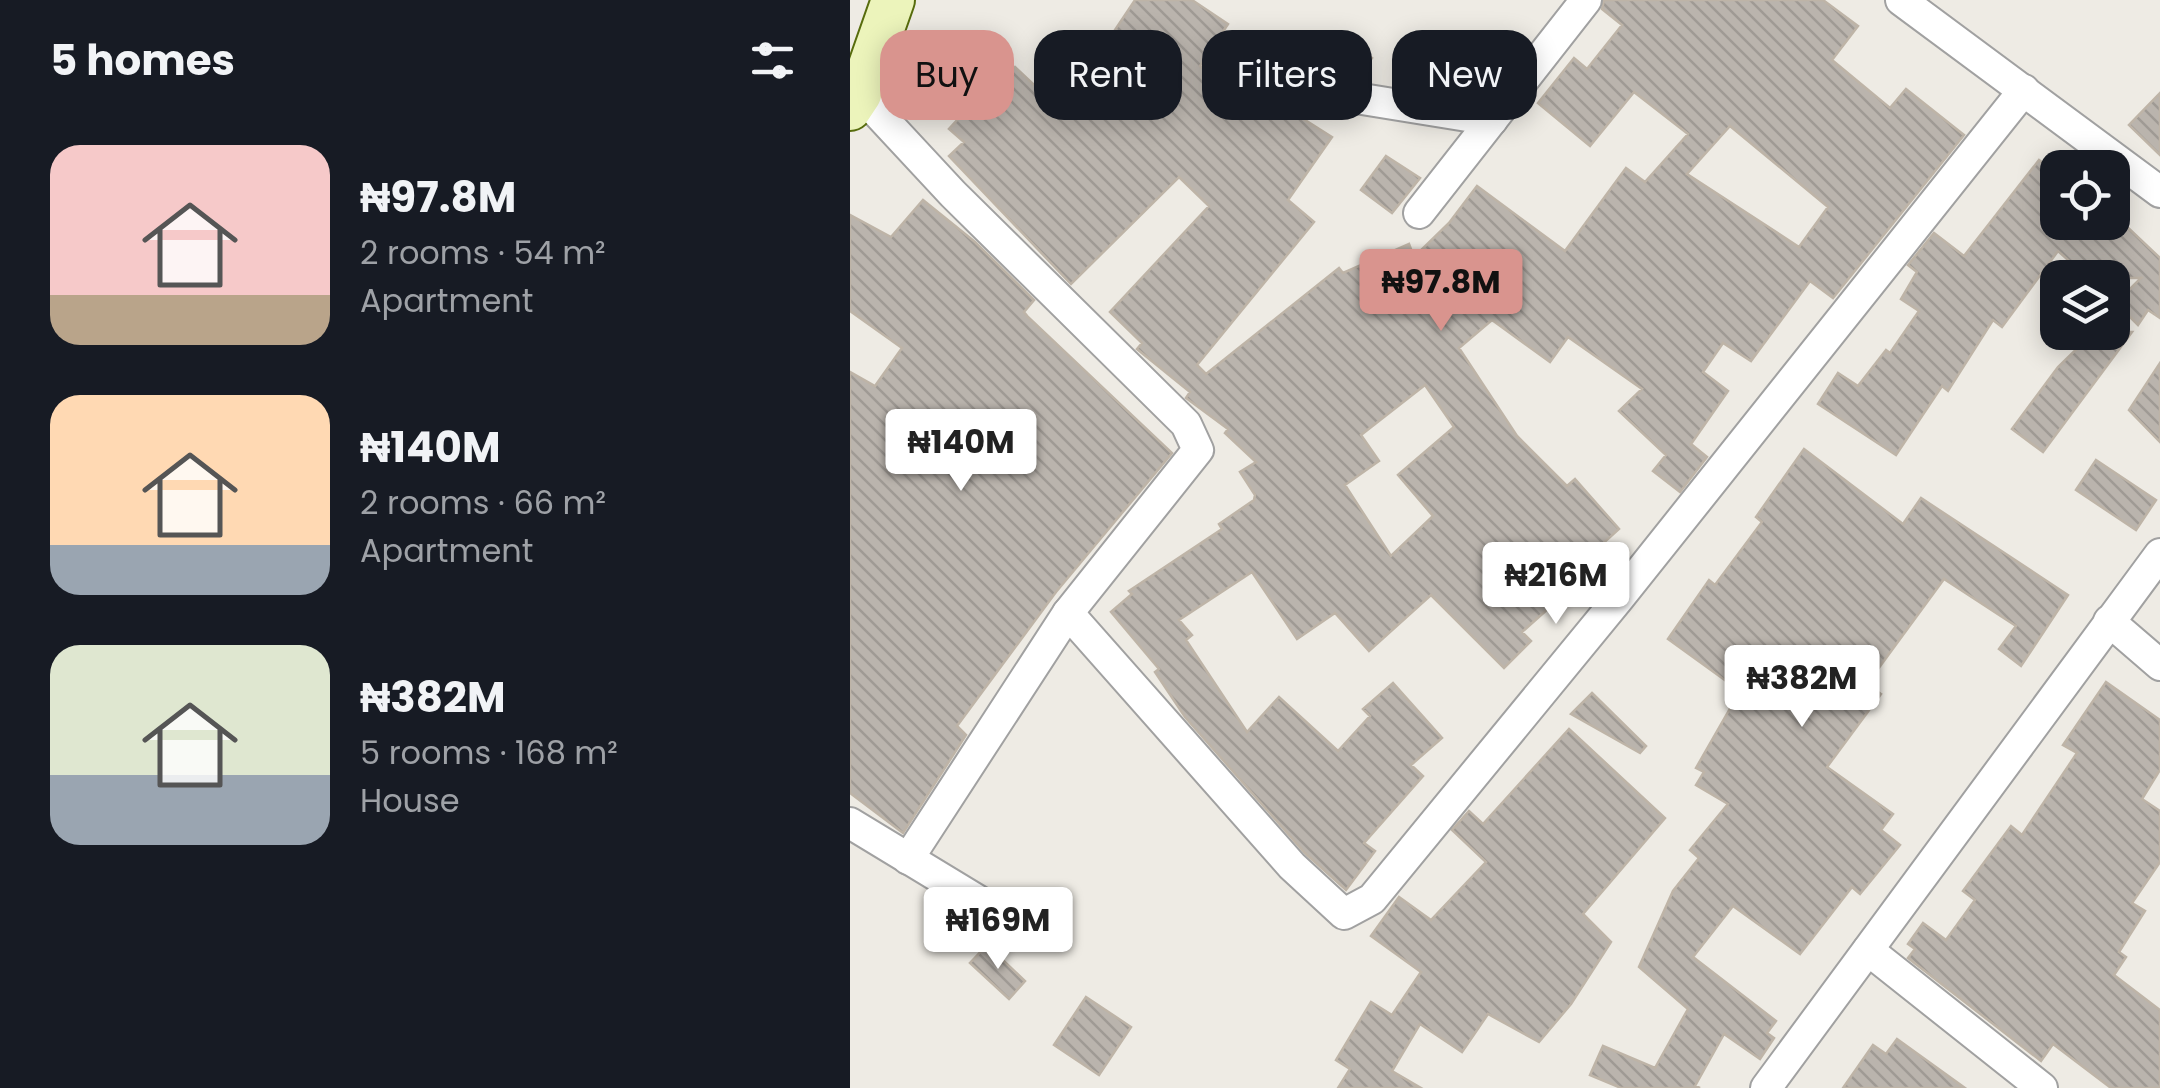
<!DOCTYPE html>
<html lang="en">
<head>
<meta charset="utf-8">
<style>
	body { margin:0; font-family:Poppins,sans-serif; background:#242831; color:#f1f3f6; height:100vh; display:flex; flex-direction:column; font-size:38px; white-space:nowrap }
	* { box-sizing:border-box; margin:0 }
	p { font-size:32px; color:#9ea1a6 }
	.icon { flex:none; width:55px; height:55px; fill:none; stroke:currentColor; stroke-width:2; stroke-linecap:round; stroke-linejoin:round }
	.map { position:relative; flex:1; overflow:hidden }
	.details { display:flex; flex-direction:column; background:#171b24; width:850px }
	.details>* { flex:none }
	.banner { position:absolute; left:30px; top:30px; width:950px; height:90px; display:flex; gap:20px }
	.controls { position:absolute; left:1190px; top:150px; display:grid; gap:20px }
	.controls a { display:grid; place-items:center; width:90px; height:90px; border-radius:20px; background:#171b24; box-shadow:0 5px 25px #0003; font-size:50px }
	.price { position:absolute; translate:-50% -85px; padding:0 22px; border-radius:10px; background:#fff; color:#222; font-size:32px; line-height:65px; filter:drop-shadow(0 2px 5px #0008) }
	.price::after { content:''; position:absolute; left:50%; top:60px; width:30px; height:22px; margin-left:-15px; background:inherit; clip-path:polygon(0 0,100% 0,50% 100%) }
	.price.selected { background:#d9948e; color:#111 }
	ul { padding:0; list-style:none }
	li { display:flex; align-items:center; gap:30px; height:250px; padding:0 50px }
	li span { display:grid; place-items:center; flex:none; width:280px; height:200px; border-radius:30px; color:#555 }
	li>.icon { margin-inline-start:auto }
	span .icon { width:120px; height:120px; fill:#fffc; stroke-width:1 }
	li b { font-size:42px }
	h2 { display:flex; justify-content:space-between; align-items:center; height:120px; padding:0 50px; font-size:42px }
	.tag { padding:0 35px; border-radius:30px; background:#171b24; box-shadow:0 5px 25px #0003; font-size:35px; line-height:90px }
	.tag.selected { background:#d9948e; color:#111 }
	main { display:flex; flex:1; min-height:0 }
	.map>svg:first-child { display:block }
	.building { fill:url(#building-back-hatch); stroke:#beb4a7; stroke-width:2.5; fill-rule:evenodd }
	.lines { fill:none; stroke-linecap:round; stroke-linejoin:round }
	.street-casing { stroke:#a1a1a1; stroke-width:34 }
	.secondary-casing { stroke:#576c0d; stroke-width:46 }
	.street { stroke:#fff; stroke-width:30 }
	.secondary { stroke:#ecf4bb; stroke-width:42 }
</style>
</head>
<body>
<main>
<section class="details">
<h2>5 homes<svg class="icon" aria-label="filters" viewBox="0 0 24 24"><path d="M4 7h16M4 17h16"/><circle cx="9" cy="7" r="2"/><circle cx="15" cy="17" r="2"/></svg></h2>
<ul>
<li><span style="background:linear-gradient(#f6c9c9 75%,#b9a48a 0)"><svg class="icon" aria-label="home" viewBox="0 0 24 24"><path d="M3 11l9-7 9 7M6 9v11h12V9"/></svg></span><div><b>₦97.8M</b><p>2 rooms · 54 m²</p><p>Apartment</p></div></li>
<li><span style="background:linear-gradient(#ffd9b3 75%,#9aa5b1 0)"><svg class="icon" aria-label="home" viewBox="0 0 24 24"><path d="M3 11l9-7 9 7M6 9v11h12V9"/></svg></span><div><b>₦140M</b><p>2 rooms · 66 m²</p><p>Apartment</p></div></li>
<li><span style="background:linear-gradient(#dfe7d0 65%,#9aa5b1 0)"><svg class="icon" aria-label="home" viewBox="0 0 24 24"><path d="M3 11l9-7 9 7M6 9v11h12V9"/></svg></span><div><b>₦382M</b><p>5 rooms · 168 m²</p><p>House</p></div></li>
</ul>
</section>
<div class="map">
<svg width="1310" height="1088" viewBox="0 0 1310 1088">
	<defs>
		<pattern id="building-back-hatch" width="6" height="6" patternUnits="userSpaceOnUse" patternTransform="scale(2.5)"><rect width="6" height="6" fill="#bab4ad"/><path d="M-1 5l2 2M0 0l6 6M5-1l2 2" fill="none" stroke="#9f9a94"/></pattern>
	</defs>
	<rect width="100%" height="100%" fill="#eeebe4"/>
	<g class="building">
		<path d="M285,0H342L378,24L350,66L388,97L397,83L482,137L438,200L464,222L347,365L356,374L489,268L493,273L559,244L564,257L599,223L627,186L715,251L776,168L795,182L838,134L784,92L740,146L688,103L724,58L737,69L772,25L752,9L754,0H973L1008,26L982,60L1040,108L1056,89L1114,135L983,298L960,281L901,361L873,343L853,372L878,391L841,444L857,457L830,492L803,471L816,455L769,411L792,389L718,337L700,362L642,320L609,348L667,436L717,486L725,479L769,529L727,567L735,576L672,632L681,641L654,668L581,595L519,651L485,613L447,639L402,572L329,620L342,635L336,640L397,732L429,697L488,751L520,716L513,709L543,683L592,738L561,765L573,776L514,843L525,851L496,890L455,853L335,717L305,672L309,669L261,612L282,594L279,591L372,529L369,524L404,500L405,495L390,472L406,462L375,433L378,429L336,398L340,392L287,349L292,343L260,312L359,206L329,177L221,284L99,156L114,142L99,129L119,107L106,94L124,76L141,94L165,67L215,114L264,51L255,45ZM880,126L978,207L949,247L837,174ZM575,385L604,427L548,475L583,516L541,556L495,485L529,461L511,435Z"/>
		<polygon points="497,39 522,58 507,79 481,61"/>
		<polygon points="1310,93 1310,155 1279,125"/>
		<polygon points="536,156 570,178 542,213 511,190"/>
		<polygon points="1189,160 1208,174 1208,222 1272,222 1310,258 1310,318 1298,310 1288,325 1266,303 1291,278 1238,278 1208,251 1152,327 1143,320 1098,391 1092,386 1046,455 968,404 988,373 1008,386 1036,350 1040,353 1069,311 1051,299 1067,272 1058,265 1084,233 1114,256"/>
		<polygon points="73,200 125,242 184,300 174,312 178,317 322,453 206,592 107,726 116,735 53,833 0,793 0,372 25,386 52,348 0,311 0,215 41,237"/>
		<polygon points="1244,332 1282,332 1193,452 1162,429 1208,367"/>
		<polygon points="1310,363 1310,442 1279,410"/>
		<polygon points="954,449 1053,524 1071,498 1218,595 1171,666 1149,649 1166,626 1094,579 1017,684 1031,694 977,767 1043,814 1031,830 1050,845 1010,894 1002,887 950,954 883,906 843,957 926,1021 917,1033 924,1038 910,1059 874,1034 845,1086 850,1088 771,1088 740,1075 753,1046 805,1068 838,1009 789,967 823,891 849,858 840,850 878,804 846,785 854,772 846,768 890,691 818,639 859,580 865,585 912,522 906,517"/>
		<polygon points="1246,460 1306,500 1286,530 1226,490"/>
		<polygon points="1256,682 1310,720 1310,770 1292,799 1310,811 1310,862 1282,903 1295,911 1269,952 1276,957 1264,975 1310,1010 1310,1088 1261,1088 1203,1044 1191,1061 1058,958 1065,949 1058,944 1073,923 1096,940 1125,900 1113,891 1161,826 1172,835 1227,753 1213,745"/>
		<polygon points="742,693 796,746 790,753 721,714"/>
		<polygon points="719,729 815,818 733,914 761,942 721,1004 689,1042 638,1014 612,1052 570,1024 542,1071 571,1088 488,1088 500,1069 486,1060 521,1002 542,1015 571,972 521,936 549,897 581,920 636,862 602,830 619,811 633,824"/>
		<polygon points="137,945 175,981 159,999 120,963"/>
		<polygon points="236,997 281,1027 249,1075 204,1045"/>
		<polygon points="1047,1039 1115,1088 993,1088 1023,1045 1036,1054"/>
	</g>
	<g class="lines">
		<g class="street-casing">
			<g id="street">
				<polyline points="1051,0 1310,192"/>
				<polyline points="444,88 642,120"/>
				<polyline points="10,94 103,194 336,424 348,450 218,613 58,859"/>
				<polyline points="569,213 736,0"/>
				<polyline points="218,613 442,866 494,914 522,899 769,598 1174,90"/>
				<polyline points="1259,621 1310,665"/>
				<polyline points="0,823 168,925"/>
				<polyline points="1018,950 1192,1088"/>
				<polyline points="916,1088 1310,554"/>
			</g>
		</g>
		<g class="secondary-casing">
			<polyline id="secondary" points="0,109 10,94 43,0"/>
		</g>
		<use href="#street" class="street"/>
		<use href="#secondary" class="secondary"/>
	</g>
</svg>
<div class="controls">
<a><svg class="icon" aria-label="locate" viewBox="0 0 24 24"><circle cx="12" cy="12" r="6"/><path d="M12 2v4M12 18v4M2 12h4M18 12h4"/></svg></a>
<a><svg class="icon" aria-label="layers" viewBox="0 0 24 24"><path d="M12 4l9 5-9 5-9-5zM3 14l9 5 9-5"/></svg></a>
</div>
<b class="price selected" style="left:591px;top:334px">₦97.8M</b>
<b class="price" style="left:111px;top:494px">₦140M</b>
<b class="price" style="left:706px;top:627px">₦216M</b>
<b class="price" style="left:952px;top:730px">₦382M</b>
<b class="price" style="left:148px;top:972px">₦169M</b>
<div class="banner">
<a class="tag selected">Buy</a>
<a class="tag">Rent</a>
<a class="tag">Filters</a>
<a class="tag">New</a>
</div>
</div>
</main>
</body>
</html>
